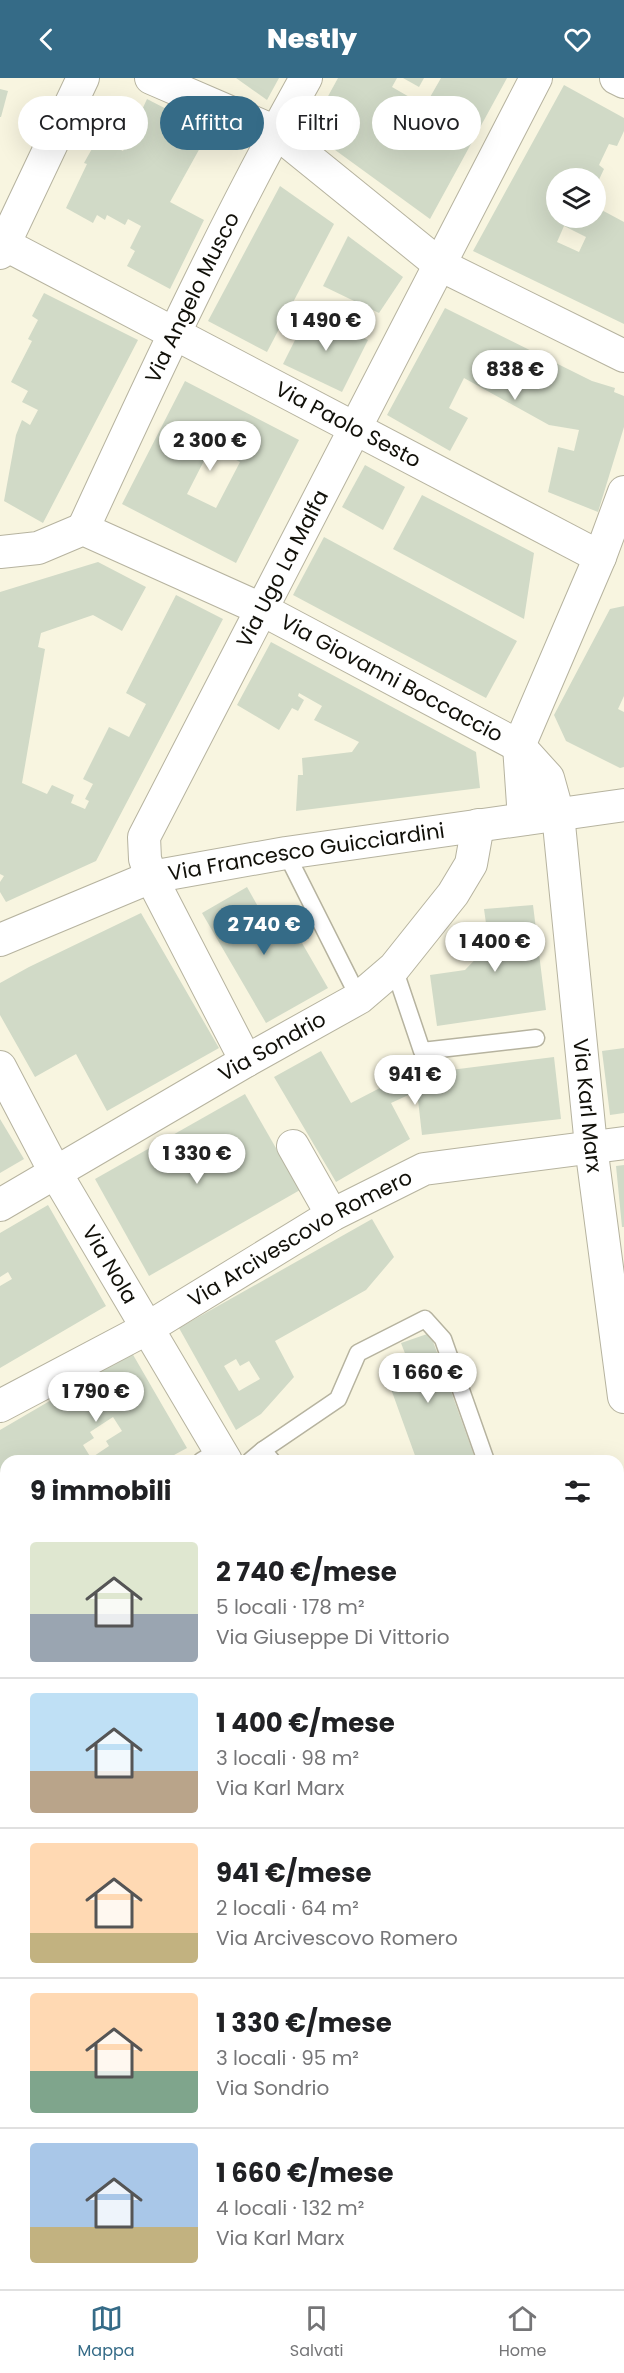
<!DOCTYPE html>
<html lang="it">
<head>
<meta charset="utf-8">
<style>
	body { margin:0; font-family:Poppins,sans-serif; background:#f6f6f6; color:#202124; height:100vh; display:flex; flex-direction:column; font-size:22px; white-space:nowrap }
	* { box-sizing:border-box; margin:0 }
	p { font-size:20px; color:#757577 }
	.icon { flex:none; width:33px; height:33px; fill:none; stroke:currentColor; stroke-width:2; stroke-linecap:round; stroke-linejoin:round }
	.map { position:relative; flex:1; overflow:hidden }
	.panel { position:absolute; left:0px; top:1377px; width:624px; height:834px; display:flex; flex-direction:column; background:#fff; border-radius:18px 18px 0 0; box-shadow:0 6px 24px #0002 }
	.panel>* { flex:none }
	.banner { position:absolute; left:18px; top:18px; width:588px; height:54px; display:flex; gap:12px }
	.tools { position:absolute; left:546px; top:90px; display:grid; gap:12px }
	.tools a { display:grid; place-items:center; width:60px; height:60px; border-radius:50%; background:#fff; box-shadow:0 6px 24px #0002; font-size:30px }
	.price { position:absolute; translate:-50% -51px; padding:0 14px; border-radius:21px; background:#fff; color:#222; font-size:20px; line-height:39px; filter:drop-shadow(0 2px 3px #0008) }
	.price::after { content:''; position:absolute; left:50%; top:36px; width:18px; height:14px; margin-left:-9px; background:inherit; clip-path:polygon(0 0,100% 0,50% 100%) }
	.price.selected { background:#356b87; color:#fff }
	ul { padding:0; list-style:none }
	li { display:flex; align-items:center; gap:18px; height:150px; padding:0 30px }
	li+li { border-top:2px solid #e0e0e0 }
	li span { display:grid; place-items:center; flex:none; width:168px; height:120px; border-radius:6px; color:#555 }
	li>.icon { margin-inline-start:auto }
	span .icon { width:72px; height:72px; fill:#fffc; stroke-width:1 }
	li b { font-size:26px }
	h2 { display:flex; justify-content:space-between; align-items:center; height:72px; padding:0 30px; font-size:26px }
	.chip { padding:0 21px; border-radius:27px; background:#fff; box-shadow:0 6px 24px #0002; font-size:21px; line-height:54px }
	.chip.selected { background:#356b87; color:#fff }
	header { display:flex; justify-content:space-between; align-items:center; height:78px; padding:0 30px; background:#356b87; color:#fff; font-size:27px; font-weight:800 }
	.dock { display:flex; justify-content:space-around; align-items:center; height:84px; border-top:2px solid #e0e0e0; background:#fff; font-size:16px; color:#757577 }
	.dock a { display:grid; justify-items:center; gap:3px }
	.dock .selected { color:#356b87 }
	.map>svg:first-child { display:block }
	.building { fill:#d1dac7; fill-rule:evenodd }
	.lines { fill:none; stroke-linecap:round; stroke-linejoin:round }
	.service-casing { stroke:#b6b39f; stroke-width:19 }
	.minor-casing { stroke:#b6b39f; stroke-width:34 }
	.service { stroke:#fff; stroke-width:16 }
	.minor { stroke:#fff; stroke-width:32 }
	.labels { text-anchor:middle; stroke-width:4.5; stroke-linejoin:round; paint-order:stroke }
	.street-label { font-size:21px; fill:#111009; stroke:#f8f5e0 }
</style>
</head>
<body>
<header><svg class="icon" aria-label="back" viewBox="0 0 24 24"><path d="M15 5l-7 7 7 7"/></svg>Nestly<svg class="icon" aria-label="heart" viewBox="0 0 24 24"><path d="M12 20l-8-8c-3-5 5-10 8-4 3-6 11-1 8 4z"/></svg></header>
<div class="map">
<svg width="624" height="2211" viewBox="0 0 624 2211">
	<rect width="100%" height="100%" fill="#f8f5e0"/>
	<g class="building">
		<polygon points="236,0 279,0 267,22"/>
		<polygon points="338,0 397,0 392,9 425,28 441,0 507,0 430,141 309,53"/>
		<polygon points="403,0 424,0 419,9"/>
		<path d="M564,7L624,40V53L617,68L609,66L599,87L604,91L596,108V100H556V140H596V129L624,144V246L473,173ZM564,148L586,159L579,174L557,164Z"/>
		<polygon points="0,11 8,13 1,39 0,39"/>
		<polygon points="147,21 178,37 180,34 211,50 170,124 204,142 170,211 127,188 135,173 130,170 141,148 128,141 125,147 107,137 105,142 97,137 93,145 66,130 87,86 84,85 98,60 123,73"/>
		<polygon points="280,108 334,146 267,274 208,243"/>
		<polygon points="348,158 403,199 379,235 323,208"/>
		<polygon points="44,215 138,262 43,445 4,423 16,357 22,342 30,347 38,332 22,324 28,313 11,304 32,263 28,261 38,242 32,238"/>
		<polygon points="445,230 592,303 615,310 614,314 624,318 624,349 598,434 548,414 558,369 574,373 579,352 549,347 464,300 449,330 468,340 450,373 387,337"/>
		<polygon points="309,234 368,262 342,314 283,286"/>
		<path d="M185,303L299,362L236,485L122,426ZM211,369L240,384L216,430L187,416Z"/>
		<polygon points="365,387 405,409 383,452 342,429"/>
		<polygon points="422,417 534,475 524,541 393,471"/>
		<polygon points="324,459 517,563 486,620 293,517"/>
		<polygon points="98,484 146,509 122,553 93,537 41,555 38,569 45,571 22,705 47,716 52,707 74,717 71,725 85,731 89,723 85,721 93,706 83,701 109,649 129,659 146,626 126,615 176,517 223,541 96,783 6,824 0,814 0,804 4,798 0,796 0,514"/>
		<polygon points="624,528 624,618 618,631 624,634 624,689 620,690 566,663 554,637 610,531"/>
		<polygon points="271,564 476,674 480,710 296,733 298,697 303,697 302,680 352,674 359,664 314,642 322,628 299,615 298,618 304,622 298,633 292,630 279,652 237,627"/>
		<polygon points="247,809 274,857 291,846 328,910 266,945 202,835"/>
		<polygon points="533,827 546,932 437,948 430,897 465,892 489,867 484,831"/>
		<polygon points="141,835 219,970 107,1033 76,976 35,999 0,937 0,905 29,889"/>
		<polygon points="624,970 624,1035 610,1037 602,973"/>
		<polygon points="321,973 351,1025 403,998 554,979 561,1041 422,1057 417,1013 391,1025 410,1061 336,1104 274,999"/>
		<polygon points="245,1016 300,1112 149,1198 95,1101"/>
		<polygon points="0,1041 24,1081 0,1095"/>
		<polygon points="624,1087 624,1149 622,1149 616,1088"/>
		<polygon points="48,1127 106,1228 0,1290 0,1208 12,1201 8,1194 0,1199 0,1155"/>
		<path d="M372,1141L394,1179L366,1212L275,1263L294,1299L261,1336L236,1352L179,1250ZM236,1281L240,1288L249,1283L260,1301L239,1313L224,1288Z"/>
		<polygon points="430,1255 476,1383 417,1383 382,1286 406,1278 401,1265"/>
		<path d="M132,1275L187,1370L163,1383H6V1417L0,1406V1352ZM113,1339L122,1353L106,1363L109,1368L91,1380L83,1367L94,1360L90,1354Z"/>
		<polygon points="0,1462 6,1472 6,1477 0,1480"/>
		<polygon points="0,1801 6,1817 6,1885 0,1888"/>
		<polygon points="3,2187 6,2194 6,2205 11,2205 14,2211 0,2211 0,2189"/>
	</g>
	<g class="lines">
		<g class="service-casing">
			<g id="service">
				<polyline points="286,775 359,920"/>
				<polyline points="394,890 422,973 536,960"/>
				<polyline points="263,1372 338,1321 358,1275 425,1241 443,1261 486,1383"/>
				<polyline points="201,1383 219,1372"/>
				<polyline points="250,1383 263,1372 272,1383"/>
				<polyline points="0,1433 6,1443"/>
				<polyline points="0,1498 6,1495"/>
			</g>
		</g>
		<g class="minor-casing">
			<g id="minor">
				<polyline points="151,0 276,54 440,187 624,278"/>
				<polyline points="616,0 624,4"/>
				<path id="s1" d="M0,164L600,479"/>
				<polyline points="0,175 83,0"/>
				<path id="s2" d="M83,451C153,299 224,146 306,0"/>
				<path id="s3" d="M0,474L38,470L83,451L261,531L519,668L548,700L558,736L591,1068L624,1319"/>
				<polyline points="524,741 519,668 600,479 624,414"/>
				<path id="s4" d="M0,862L151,799L286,775L624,727"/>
				<path id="s5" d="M246,983L151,799L145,781L144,759L536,0"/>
				<path id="s6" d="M0,989L55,1094L226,1383"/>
				<polyline points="293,1068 332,1137"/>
				<path id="s7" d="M0,1127L246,983L359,920L394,890L453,816L471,786L478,747"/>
				<path id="s8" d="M0,1328L146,1251L332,1137L424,1091L624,1065"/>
				<polyline points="151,2211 159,2205"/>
			</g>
		</g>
		<use href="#service" class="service"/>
		<use href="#minor" class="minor"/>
	</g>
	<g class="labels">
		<g class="street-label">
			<text dy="7" stroke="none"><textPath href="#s2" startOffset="256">Via Angelo Musco</textPath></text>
			<text dy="7" stroke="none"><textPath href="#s1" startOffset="393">Via Paolo Sesto</textPath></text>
			<text dy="7" stroke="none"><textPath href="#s5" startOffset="550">Via Ugo La Malfa</textPath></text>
			<text dy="7" stroke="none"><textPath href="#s3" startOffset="430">Via Giovanni Boccaccio</textPath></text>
			<text dy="7" stroke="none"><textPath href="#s4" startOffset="321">Via Francesco Guicciardini</textPath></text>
			<text dy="7" stroke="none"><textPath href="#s7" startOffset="315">Via Sondrio</textPath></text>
			<text dy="7" stroke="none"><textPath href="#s3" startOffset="948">Via Karl Marx</textPath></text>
			<text dy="7" stroke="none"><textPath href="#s8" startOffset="344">Via Arcivescovo Romero</textPath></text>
			<text dy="7" stroke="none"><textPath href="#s6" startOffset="226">Via Nola</textPath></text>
		</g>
	</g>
</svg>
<div class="tools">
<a><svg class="icon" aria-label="layers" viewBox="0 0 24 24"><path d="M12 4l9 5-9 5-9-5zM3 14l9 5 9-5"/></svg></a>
</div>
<b class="price" style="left:326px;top:274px">1 490 €</b>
<b class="price" style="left:515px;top:323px">838 €</b>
<b class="price" style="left:210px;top:394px">2 300 €</b>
<b class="price selected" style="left:264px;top:878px">2 740 €</b>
<b class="price" style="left:495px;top:895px">1 400 €</b>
<b class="price" style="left:415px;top:1028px">941 €</b>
<b class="price" style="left:197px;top:1107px">1 330 €</b>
<b class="price" style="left:428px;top:1326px">1 660 €</b>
<b class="price" style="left:96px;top:1345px">1 790 €</b>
<div class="banner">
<a class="chip">Compra</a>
<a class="chip selected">Affitta</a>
<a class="chip">Filtri</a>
<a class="chip">Nuovo</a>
</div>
<section class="panel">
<h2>9 immobili<svg class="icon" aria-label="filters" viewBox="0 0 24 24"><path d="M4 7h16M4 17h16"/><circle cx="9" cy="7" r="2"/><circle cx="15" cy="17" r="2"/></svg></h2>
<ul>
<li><span style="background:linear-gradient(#dfe7d0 60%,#9aa5b1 0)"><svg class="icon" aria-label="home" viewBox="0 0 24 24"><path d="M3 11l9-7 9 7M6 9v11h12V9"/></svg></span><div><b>2 740 €/mese</b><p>5 locali · 178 m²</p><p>Via Giuseppe Di Vittorio</p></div></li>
<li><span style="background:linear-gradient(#bfe0f5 65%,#b9a48a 0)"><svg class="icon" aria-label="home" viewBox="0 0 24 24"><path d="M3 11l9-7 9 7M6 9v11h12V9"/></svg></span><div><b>1 400 €/mese</b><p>3 locali · 98 m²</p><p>Via Karl Marx</p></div></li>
<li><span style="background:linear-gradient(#ffd9b3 75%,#c2b280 0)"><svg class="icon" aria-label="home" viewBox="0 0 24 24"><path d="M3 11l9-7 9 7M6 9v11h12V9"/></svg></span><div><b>941 €/mese</b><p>2 locali · 64 m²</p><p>Via Arcivescovo Romero</p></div></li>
<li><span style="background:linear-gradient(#ffd9b3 65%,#7fa58c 0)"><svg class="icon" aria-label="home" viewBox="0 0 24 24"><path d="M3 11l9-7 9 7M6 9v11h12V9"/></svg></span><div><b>1 330 €/mese</b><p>3 locali · 95 m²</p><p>Via Sondrio</p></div></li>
<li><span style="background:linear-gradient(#a9c7e8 70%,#c2b280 0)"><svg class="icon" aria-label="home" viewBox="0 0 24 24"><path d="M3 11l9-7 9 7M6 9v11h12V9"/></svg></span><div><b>1 660 €/mese</b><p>4 locali · 132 m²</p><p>Via Karl Marx</p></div></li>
</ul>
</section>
</div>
<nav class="dock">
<a class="selected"><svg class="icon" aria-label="map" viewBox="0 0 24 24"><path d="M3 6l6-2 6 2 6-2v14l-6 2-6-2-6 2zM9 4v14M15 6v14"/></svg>Mappa</a>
<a><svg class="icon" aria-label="saved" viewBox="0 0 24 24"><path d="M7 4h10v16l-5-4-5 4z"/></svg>Salvati</a>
<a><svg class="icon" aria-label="home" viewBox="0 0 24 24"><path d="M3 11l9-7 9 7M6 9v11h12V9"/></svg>Home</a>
</nav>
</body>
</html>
